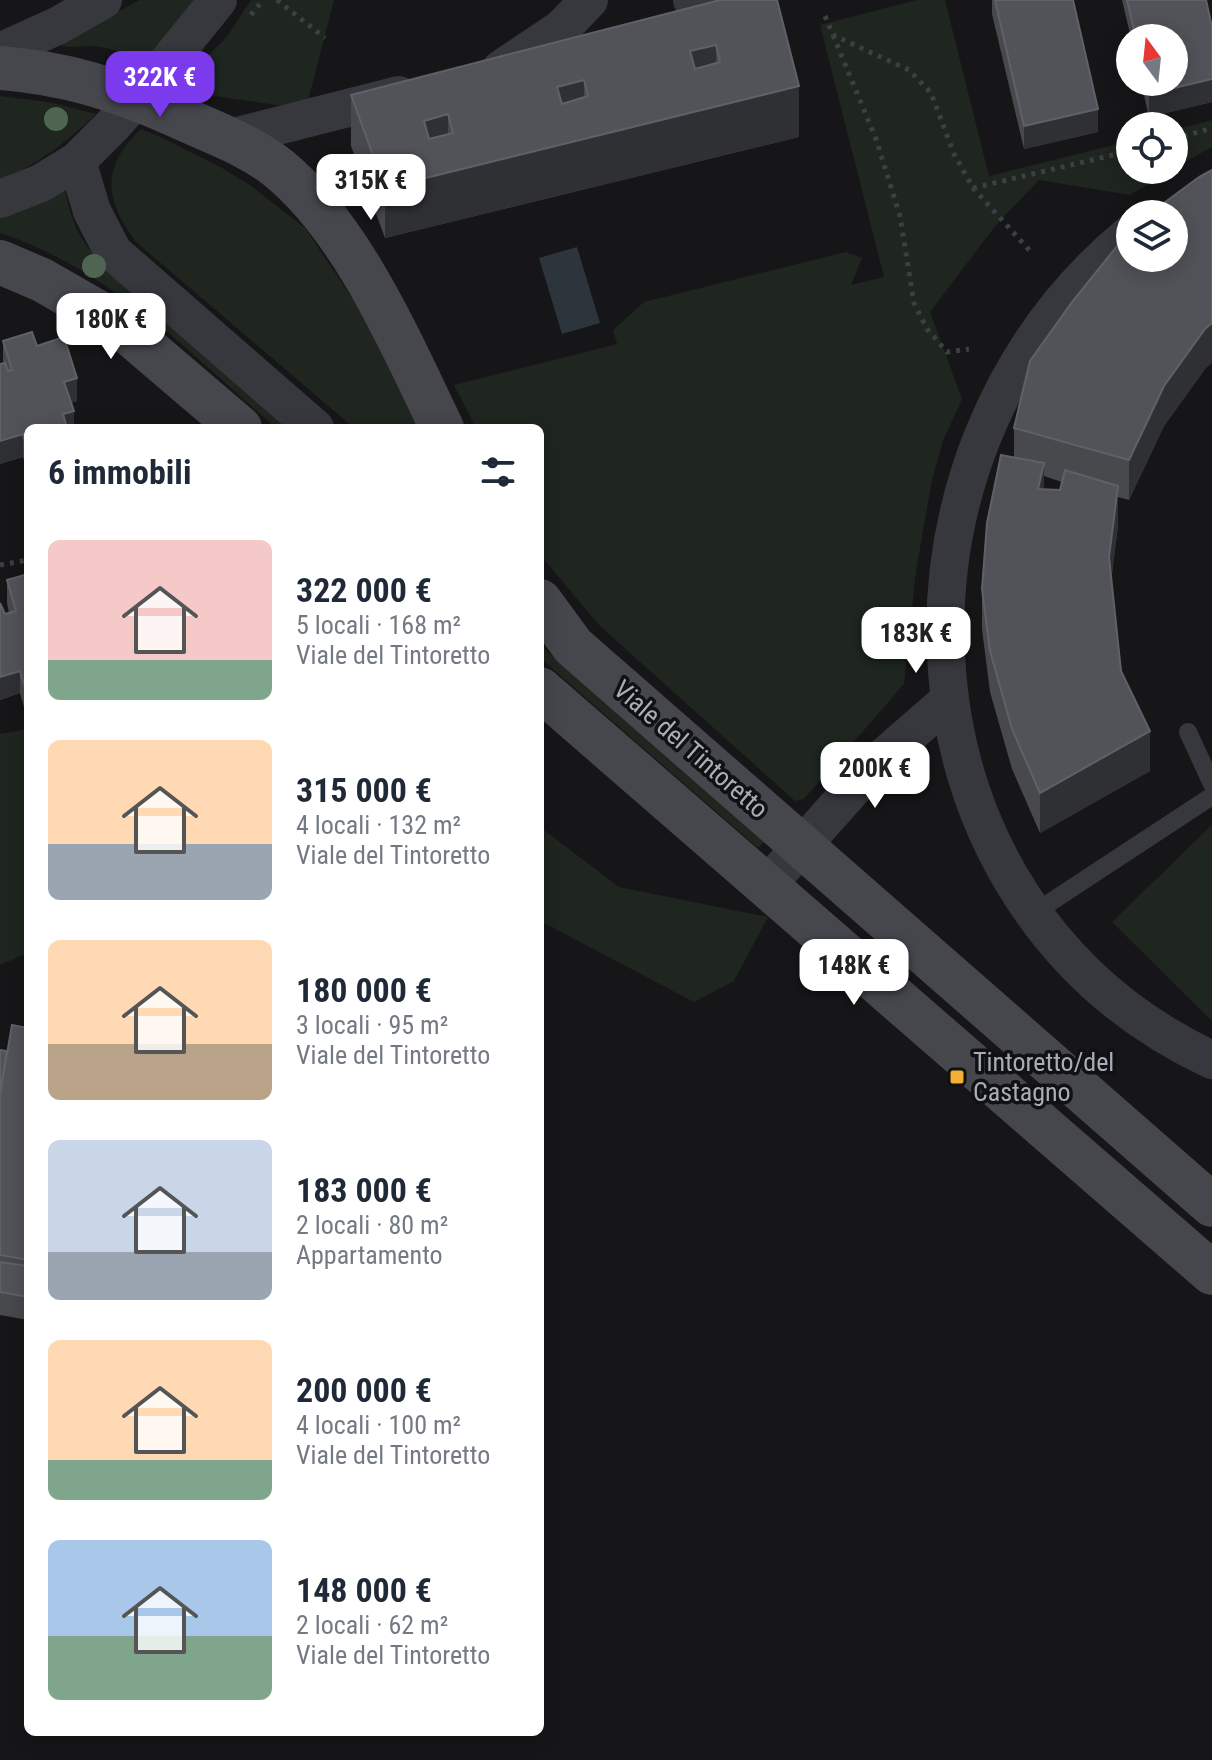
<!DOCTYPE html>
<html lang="it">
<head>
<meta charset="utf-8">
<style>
	body { margin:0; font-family:"Roboto Condensed",sans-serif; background:#f6f6f7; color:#1f2937; height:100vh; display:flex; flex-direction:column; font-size:30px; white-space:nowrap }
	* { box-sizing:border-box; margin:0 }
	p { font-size:26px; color:#747a83 }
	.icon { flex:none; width:44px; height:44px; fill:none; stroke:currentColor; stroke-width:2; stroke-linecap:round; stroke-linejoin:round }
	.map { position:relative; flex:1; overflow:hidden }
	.sheet { position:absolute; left:24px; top:424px; width:520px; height:1312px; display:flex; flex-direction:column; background:#fff; border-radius:12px; box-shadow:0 4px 20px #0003 }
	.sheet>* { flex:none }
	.needle { width:52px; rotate:345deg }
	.controls { position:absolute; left:1116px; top:24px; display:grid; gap:16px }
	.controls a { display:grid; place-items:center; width:72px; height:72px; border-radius:50%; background:#fff; box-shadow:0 4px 20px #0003; font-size:40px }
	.price { position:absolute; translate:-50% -68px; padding:0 18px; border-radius:16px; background:#fff; color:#222; font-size:26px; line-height:52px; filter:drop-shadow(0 2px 4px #0008) }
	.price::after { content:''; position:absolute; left:50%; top:48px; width:24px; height:18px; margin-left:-12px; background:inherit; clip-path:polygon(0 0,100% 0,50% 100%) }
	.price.selected { background:#7c3aed; color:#fff }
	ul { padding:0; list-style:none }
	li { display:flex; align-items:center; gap:24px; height:200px; padding:0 24px }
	li span { display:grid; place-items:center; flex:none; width:224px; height:160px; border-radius:12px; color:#555 }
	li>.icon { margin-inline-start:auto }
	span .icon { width:96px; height:96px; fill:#fffc; stroke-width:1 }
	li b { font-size:34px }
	h2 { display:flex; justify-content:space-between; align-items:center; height:96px; padding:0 24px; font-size:34px }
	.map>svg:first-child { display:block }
	.green { fill:#1e261f }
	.water { fill:#2c353c }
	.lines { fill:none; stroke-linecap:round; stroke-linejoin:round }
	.path { stroke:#3d3f44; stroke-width:5; stroke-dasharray:4 6; stroke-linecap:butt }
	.lane { stroke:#37383d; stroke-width:18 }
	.street { stroke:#37383d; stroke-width:38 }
	.secondary { stroke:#45474d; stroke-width:44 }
	.tree { fill:#506452 }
	.wall { fill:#47494d; fill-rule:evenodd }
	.shaded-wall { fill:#2f3033 }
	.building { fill:#525359; stroke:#5f6168; stroke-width:2; fill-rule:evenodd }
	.poi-dot { fill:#f2b134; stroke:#111113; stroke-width:3 }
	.labels { text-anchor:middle; stroke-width:7; stroke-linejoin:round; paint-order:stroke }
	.street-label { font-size:26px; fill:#a8adb8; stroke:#111113 }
	.poi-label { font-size:26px; fill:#a8adb8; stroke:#111113; text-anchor:start }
</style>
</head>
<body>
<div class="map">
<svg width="1212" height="1760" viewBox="0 0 1212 1760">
	<rect width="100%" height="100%" fill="#161618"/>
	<g class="green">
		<path d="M140,0H197L146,67C130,55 114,48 93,46C79,46 69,49 56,44Z"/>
		<polygon points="251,0 334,0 306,109 172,90 226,38"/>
		<polygon points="917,0 945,0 989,176 1130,141 1130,170 1171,170 1130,195 1039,180 996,225 930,312 962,399 943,441 932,480 916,571 904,684 804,799 795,801 600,626 540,555 540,428 476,428 454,385 617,344 613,330 644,302 846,252 862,258 851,285 884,277 820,25"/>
		<path d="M0,96L49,102L96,114C69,140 37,166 0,179Z"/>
		<polygon points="1212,120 1212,147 1174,168 1174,130"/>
		<path d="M141,129L165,139L222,168L250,185L305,228L381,341L425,428H354L135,241C104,199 101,166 141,129Z"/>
		<path d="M64,185C72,225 79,241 108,270L290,428H276C191,354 110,269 0,233V216Z"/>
		<polygon points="540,645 765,841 758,848 540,658"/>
		<polygon points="28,729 28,953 0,965 0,734"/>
		<polygon points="1212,825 1212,1021 1112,922"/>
		<polygon points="540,827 619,887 768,917 734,981 694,1002 540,921"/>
	</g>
	<polygon class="water" points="577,247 600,323 562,334 539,258"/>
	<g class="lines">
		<g class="path">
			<polyline points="277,0 325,38"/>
			<polyline points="251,15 263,0"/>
			<polyline points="825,16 833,35 909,70 931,93 954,154 973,188 1031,252"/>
			<polyline points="833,35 876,139 900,216 914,303 927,329 947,352 969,349"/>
			<polyline points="1174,139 1212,128"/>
			<polyline points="973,188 1130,151"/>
			<polyline points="0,565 28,560"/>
		</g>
		<g class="lane">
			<polyline points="1188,732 1212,784"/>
			<polyline points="1034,913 1212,796"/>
		</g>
		<g class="street">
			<polyline points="692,0 711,13"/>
			<polyline points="0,52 59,25 103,0"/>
			<polyline points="501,69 562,28 589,0"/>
			<polyline points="226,139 399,95"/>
			<polyline points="77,161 92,211 113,252 315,428"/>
			<polyline points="0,199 41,183 77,161 113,125 155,78 218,0"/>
			<path d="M1130,234C861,456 884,907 1212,1060"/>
			<polyline points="767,885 872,767 950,699"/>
		</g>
		<g class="secondary">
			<path d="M0,68C65,73 116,89 175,115C209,131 248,144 278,168C352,228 401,343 442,428"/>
			<polyline points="0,262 42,280 117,323 240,428"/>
			<polyline points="540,601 573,646 1212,1205"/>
			<polyline points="540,689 1212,1273"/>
		</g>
	</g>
	<g class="tree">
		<circle cx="56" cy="119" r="12"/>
		<circle cx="94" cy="266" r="12"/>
	</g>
	<g class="wall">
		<polygon points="720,0 799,137 385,238 351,146 351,95"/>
		<polygon points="992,0 1073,0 1098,132 1024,149 992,14"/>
		<polygon points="1122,0 1206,0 1212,27 1212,102 1149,117 1141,82 1174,82 1174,38 1131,38"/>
		<polygon points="3,341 37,346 77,401 71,403 74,428 26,469 23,457 0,464 0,364 3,363"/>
		<path d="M1205,369L1164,426L1129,500L1118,497V526L1111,580L1121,671L1150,771L1040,833L1012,769L990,692L982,629V589L1014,457V428ZM1044,476L1062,482L1060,490L1044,489Z"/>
		<polygon points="28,574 25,711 20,693 0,700 0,603 5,614 9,613 7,603 7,580"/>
		<polygon points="28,1028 28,1320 0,1315 0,1050 7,1051"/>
	</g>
	<g class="shaded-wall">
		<polygon points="716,45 716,96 690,102 690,51"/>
		<polygon points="1212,79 1212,102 1149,117 1149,94"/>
		<polygon points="584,80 584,131 557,138 557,87"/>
		<polygon points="799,86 799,137 385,238 385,188"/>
		<polygon points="1098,109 1098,132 1024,149 1024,126"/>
		<polygon points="448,114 448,165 424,171 424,121"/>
		<polygon points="1212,323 1212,363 1205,369 1164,426 1129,500 1129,460 1164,386 1205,329"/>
		<polygon points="77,378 77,401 64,405 64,382"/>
		<polygon points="74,411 74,428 63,428 63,414"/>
		<polygon points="23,434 23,457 0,464 0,441"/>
		<rect x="26" y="446" width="2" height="23"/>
		<polygon points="1044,463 1044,503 1038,489"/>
		<polygon points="1118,486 1118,526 1109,597 1109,557"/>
		<polygon points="20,671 20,693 0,700 0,677"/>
		<polygon points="28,687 28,710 25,711 25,688"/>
		<polygon points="1150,731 1150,771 1040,833 1040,793"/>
	</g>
	<g class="building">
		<path d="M720,0H777L799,86L385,188L351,95ZM716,45L720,62L695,69L690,51ZM584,80L588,96L562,104L557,87ZM448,114L453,133L429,139L424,121Z"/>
		<polygon points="995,0 1073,0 1098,109 1024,126"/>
		<polygon points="1127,0 1206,0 1212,27 1212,79 1149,94 1146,82 1174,82 1174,38 1136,38"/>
		<polygon points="1212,170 1212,323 1205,329 1164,386 1129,460 1014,428 1030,361 1072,302 1130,230 1130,258 1174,258 1174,214 1149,214 1199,177"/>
		<polygon points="32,332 37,346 64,337 77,378 64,382 74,411 63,414 67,428 28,428 28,446 26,446 23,434 0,441 0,364 5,363 8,371 12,370 3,341"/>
		<polygon points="1001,455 1044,463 1038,489 1060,490 1065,470 1118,486 1109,557 1121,671 1150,731 1040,793 1012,729 990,651 982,589 987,523"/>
		<polygon points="28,574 28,687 25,688 20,671 0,677 0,603 5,614 16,611 7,580"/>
		<polygon points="12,1025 28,1028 28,1260 0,1255 0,1094"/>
		<polygon points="0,1050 7,1051 0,1094"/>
		<polygon points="0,1262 28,1266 28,1297 0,1292"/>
	</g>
	<rect class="poi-dot" x="949" y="1069" width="16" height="16" rx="4"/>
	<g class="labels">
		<g class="street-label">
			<text transform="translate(691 749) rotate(41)" y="9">Viale del Tintoretto</text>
		</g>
		<g class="poi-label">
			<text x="973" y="1071">Tintoretto/del<tspan x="973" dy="30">Castagno</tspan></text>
		</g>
	</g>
</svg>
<div class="controls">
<a><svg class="needle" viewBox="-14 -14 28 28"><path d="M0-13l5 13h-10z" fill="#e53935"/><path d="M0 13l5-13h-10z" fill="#747a83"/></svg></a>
<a><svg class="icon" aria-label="locate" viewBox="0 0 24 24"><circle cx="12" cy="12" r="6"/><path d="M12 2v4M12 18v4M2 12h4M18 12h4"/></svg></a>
<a><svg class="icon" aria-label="layers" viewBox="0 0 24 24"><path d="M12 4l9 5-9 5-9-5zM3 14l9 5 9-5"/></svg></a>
</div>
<b class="price selected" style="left:160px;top:119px">322K €</b>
<b class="price" style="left:371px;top:222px">315K €</b>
<b class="price" style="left:111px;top:361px">180K €</b>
<b class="price" style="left:916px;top:675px">183K €</b>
<b class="price" style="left:875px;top:810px">200K €</b>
<b class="price" style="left:854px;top:1007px">148K €</b>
<section class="sheet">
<h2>6 immobili<svg class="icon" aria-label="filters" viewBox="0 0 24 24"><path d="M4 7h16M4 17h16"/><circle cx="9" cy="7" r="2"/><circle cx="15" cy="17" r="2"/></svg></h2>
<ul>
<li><span style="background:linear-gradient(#f6c9c9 75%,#7fa58c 0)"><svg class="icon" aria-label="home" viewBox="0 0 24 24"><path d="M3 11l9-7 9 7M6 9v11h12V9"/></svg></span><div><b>322 000 €</b><p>5 locali · 168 m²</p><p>Viale del Tintoretto</p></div></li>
<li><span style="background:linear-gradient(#ffd9b3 65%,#9aa5b1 0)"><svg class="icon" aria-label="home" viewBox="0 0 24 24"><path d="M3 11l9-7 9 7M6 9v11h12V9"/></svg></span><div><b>315 000 €</b><p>4 locali · 132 m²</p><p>Viale del Tintoretto</p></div></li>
<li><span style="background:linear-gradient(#ffd9b3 65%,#b9a48a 0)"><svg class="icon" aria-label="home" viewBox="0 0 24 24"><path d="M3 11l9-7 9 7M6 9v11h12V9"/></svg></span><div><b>180 000 €</b><p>3 locali · 95 m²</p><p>Viale del Tintoretto</p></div></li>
<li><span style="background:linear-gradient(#c9d6e8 70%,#9aa5b1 0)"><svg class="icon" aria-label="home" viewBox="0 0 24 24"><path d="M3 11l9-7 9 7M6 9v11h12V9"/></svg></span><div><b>183 000 €</b><p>2 locali · 80 m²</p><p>Appartamento</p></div></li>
<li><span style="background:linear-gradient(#ffd9b3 75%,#7fa58c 0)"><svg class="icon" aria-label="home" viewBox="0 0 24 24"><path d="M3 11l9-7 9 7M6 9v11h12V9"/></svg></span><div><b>200 000 €</b><p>4 locali · 100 m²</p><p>Viale del Tintoretto</p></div></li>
<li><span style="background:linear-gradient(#a9c7e8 60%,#7fa58c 0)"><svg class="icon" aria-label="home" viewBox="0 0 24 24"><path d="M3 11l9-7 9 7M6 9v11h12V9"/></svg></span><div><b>148 000 €</b><p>2 locali · 62 m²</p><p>Viale del Tintoretto</p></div></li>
</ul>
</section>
</div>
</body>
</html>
